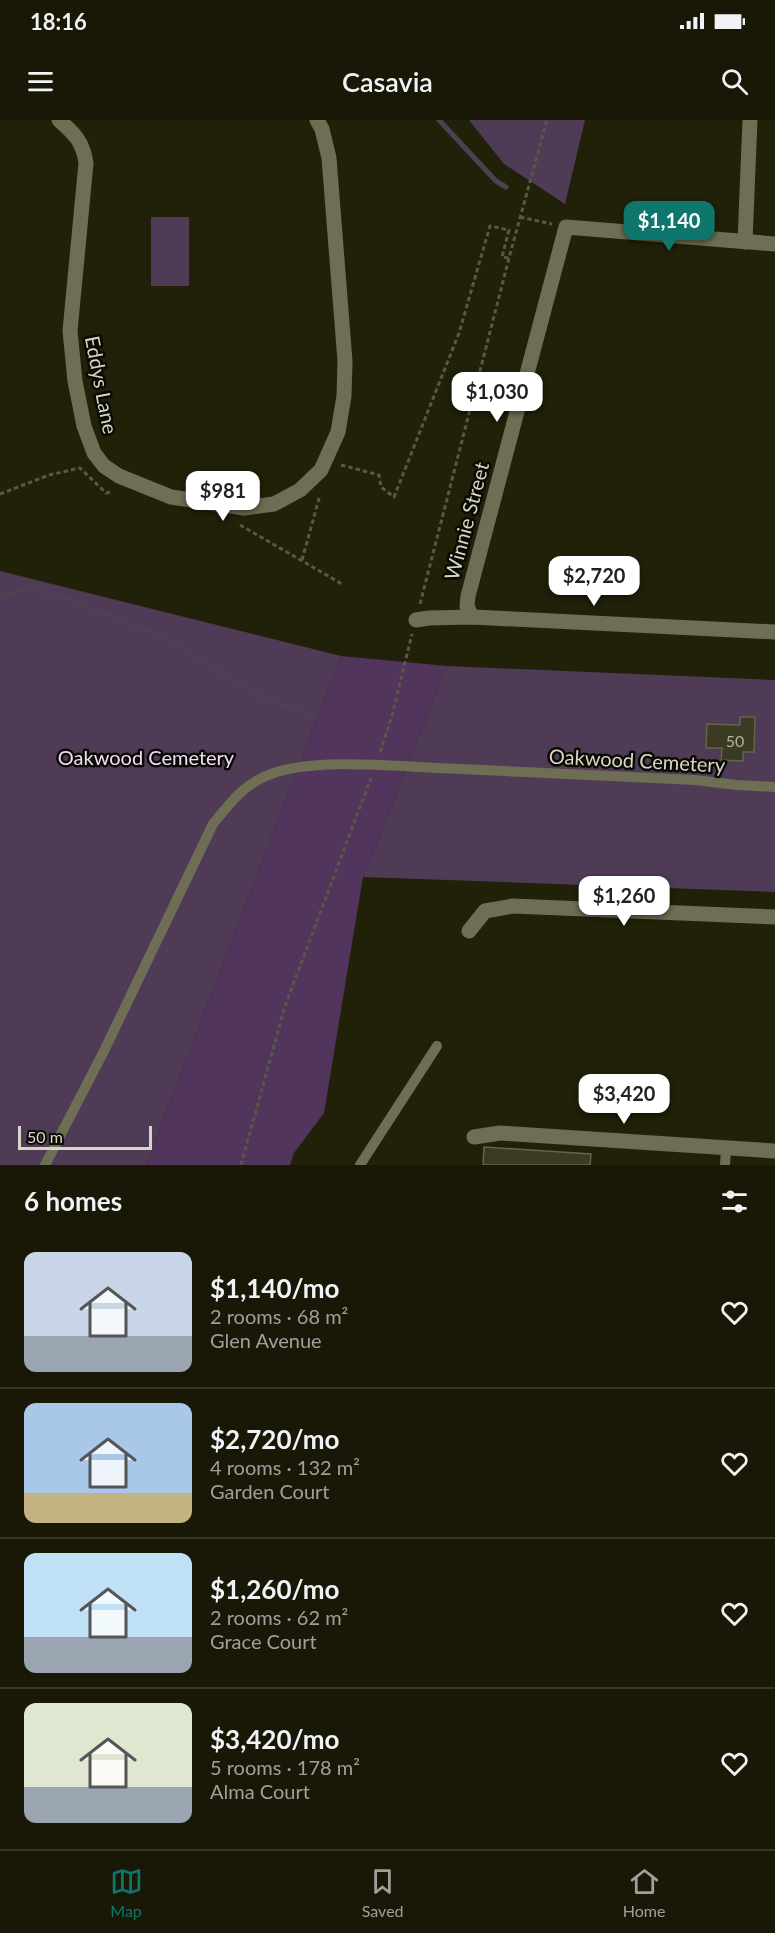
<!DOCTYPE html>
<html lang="en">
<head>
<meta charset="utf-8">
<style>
	body { margin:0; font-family:Lato,sans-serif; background:#222111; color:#f1f3f6; height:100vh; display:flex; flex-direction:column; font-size:22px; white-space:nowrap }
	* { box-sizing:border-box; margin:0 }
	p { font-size:20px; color:#9fa09b }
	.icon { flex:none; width:33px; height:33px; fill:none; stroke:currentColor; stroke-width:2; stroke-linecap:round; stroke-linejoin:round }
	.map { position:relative; height:1045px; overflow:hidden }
	.details { display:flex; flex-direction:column; background:#191807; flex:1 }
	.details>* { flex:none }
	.scale { position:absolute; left:18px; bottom:15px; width:134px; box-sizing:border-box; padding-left:6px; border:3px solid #d6d7c8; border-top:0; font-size:16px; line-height:21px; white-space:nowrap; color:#d6d7c8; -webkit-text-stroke:4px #0a0a03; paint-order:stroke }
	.price { position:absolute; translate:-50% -51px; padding:0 14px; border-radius:12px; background:#fff; color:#222; font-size:20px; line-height:39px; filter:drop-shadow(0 2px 3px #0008) }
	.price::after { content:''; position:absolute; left:50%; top:36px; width:18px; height:14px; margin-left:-9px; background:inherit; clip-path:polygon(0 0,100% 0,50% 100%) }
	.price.current { background:#0f766e; color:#fff }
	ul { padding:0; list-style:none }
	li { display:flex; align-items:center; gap:18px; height:150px; padding:0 24px }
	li+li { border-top:2px solid #373728 }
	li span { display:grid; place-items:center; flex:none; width:168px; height:120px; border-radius:12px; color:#555 }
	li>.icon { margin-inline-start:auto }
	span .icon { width:72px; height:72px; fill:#fffc; stroke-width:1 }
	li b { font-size:26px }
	h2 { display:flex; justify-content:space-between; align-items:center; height:72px; padding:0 24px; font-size:26px }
	.status { display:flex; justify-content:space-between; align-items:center; height:42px; padding:0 30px; background:#191807; direction:ltr }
	.status svg { height:16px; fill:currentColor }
	header { display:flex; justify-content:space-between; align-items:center; height:78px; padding:0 24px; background:#191807; font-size:27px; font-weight:600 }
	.tab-bar { display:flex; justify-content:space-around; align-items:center; height:84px; border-top:2px solid #373728; background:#191807; font-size:16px; color:#9fa09b }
	.tab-bar a { display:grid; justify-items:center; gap:3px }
	.tab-bar .current { color:#0f766e }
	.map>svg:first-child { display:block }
	.green { fill:#4f3b56 }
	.forest { fill:#52355d }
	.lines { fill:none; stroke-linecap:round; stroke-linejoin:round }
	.stream { stroke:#4f4051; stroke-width:5 }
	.building { fill:#3b3b23; stroke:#64644a; stroke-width:1.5 }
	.path { stroke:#595844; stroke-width:3; stroke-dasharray:4.5 3; stroke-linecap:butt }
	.lane { stroke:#6e6e54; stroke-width:10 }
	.street { stroke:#6e6e54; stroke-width:15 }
	.labels { text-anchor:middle; stroke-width:5; stroke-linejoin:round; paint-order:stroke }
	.number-label { font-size:16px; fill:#afb09f }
	.street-label { font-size:20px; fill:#d6d7c8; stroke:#0a0a03 }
	.park-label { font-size:20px; fill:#f0dcf8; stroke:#0a0a03 }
</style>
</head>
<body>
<div class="status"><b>18:16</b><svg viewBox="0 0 49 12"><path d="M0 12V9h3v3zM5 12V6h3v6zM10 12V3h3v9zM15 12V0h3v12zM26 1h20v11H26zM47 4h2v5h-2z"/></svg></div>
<header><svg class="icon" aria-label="menu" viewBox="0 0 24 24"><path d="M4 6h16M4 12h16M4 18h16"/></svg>Casavia<svg class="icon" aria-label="search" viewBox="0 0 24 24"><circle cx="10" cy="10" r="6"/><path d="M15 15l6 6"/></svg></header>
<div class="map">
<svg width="775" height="1045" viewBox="0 0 775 1045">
	<rect width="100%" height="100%" fill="#212009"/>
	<g class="green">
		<polygon points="469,0 585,0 565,84 504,44"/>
		<rect x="151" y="97" width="38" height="69"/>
		<polygon points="0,451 341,536 146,1045 0,1045"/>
		<polygon points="447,546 775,560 775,772 363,757"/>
	</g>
	<polygon class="forest" points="341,536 447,546 363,757 324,993 294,1033 290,1045 146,1045"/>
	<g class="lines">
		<g class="stream">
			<polyline points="439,0 496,61 506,67"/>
			<polyline points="0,476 31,468 68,479 168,519 255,574 310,595"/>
		</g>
	</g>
	<g class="building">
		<polygon points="740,597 755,597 754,632 743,632 743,641 721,640 722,628 706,628 707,604 740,605"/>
		<polygon points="484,1027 591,1034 590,1045 483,1045"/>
	</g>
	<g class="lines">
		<g class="path">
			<polyline points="520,97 552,104"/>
			<polyline points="341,345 379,355 381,367 394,377 459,213 490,106 509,110 502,137 509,138"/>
			<polyline points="0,374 49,355 80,348 106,373 112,372"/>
			<polyline points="240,405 342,464"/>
			<polyline points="302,440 320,375"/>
			<polyline points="420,484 509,138 547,0"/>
			<polyline points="380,632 392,596 412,514"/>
			<polyline points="241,1045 285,886 371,658"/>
		</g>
		<g class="lane">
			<path d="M45,1045L104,931L213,704C230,683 245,663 271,654C314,638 392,646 439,648C525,652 610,656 695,660L737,665L775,667"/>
			<polyline points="360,1045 437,926"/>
			<polyline points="725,1045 726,1028"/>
		</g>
		<g class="street">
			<path d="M59,0C75,14 83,22 86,43L70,211L75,261L84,306L94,333L104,346L119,356L171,377L244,388L274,384L300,370L321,350L338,312L344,276L345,241L329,38L322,9L317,0"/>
			<polyline points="745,122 750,0"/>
			<polyline points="472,497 467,486 468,476 566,107 775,124"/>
			<polyline points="416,500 429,498 472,497 775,512"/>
			<polyline points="469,811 485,791 513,786 775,797"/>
			<polyline points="474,1017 500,1013 775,1031"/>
		</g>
	</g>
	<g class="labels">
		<g class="number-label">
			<text x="735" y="627">50</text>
		</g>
		<g class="street-label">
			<text transform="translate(101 265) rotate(79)" y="7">Eddys Lane</text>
			<text transform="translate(467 401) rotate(-75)" y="7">Winnie Street</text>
			<text transform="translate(637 641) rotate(3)" y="7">Oakwood Cemetery</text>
		</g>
		<g class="park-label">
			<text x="146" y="645">Oakwood Cemetery</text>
		</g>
	</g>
</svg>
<div class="scale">50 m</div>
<b class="price current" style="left:669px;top:132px">$1,140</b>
<b class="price" style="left:497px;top:303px">$1,030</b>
<b class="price" style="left:223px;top:402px">$981</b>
<b class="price" style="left:594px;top:487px">$2,720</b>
<b class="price" style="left:624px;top:807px">$1,260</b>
<b class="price" style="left:624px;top:1005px">$3,420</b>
</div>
<section class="details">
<h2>6 homes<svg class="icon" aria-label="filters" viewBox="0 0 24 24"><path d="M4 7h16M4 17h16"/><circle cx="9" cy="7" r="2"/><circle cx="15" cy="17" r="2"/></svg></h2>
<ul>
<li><span style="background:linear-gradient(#c9d6e8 70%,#9aa5b1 0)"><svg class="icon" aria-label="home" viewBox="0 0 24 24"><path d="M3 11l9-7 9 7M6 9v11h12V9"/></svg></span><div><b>$1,140/mo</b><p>2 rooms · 68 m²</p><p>Glen Avenue</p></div><svg class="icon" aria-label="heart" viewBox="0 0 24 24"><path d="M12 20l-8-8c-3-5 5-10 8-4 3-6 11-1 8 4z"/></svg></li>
<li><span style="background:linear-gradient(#a9c7e8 75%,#c2b280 0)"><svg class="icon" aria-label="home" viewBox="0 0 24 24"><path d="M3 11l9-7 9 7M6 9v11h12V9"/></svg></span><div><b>$2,720/mo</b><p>4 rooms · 132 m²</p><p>Garden Court</p></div><svg class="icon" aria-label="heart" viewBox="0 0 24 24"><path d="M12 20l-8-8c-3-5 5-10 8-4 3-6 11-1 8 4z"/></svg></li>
<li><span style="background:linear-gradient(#bfe0f5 70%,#9aa5b1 0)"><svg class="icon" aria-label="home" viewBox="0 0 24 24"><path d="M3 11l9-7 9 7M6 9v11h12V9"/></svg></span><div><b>$1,260/mo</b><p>2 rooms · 62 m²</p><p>Grace Court</p></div><svg class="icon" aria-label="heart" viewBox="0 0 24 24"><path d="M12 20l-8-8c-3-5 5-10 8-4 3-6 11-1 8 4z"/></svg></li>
<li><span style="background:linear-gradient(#dfe7d0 70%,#9aa5b1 0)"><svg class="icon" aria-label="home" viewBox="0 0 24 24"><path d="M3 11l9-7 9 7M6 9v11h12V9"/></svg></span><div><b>$3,420/mo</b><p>5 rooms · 178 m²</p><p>Alma Court</p></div><svg class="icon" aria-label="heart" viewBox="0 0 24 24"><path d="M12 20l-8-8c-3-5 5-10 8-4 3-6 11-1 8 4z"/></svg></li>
</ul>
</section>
<nav class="tab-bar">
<a class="current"><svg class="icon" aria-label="map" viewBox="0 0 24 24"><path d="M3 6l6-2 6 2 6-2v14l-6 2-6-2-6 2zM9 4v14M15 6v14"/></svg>Map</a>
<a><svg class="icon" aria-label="saved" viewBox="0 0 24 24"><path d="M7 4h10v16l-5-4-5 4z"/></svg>Saved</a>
<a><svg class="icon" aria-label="home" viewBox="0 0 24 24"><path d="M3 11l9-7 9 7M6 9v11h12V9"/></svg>Home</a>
</nav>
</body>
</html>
